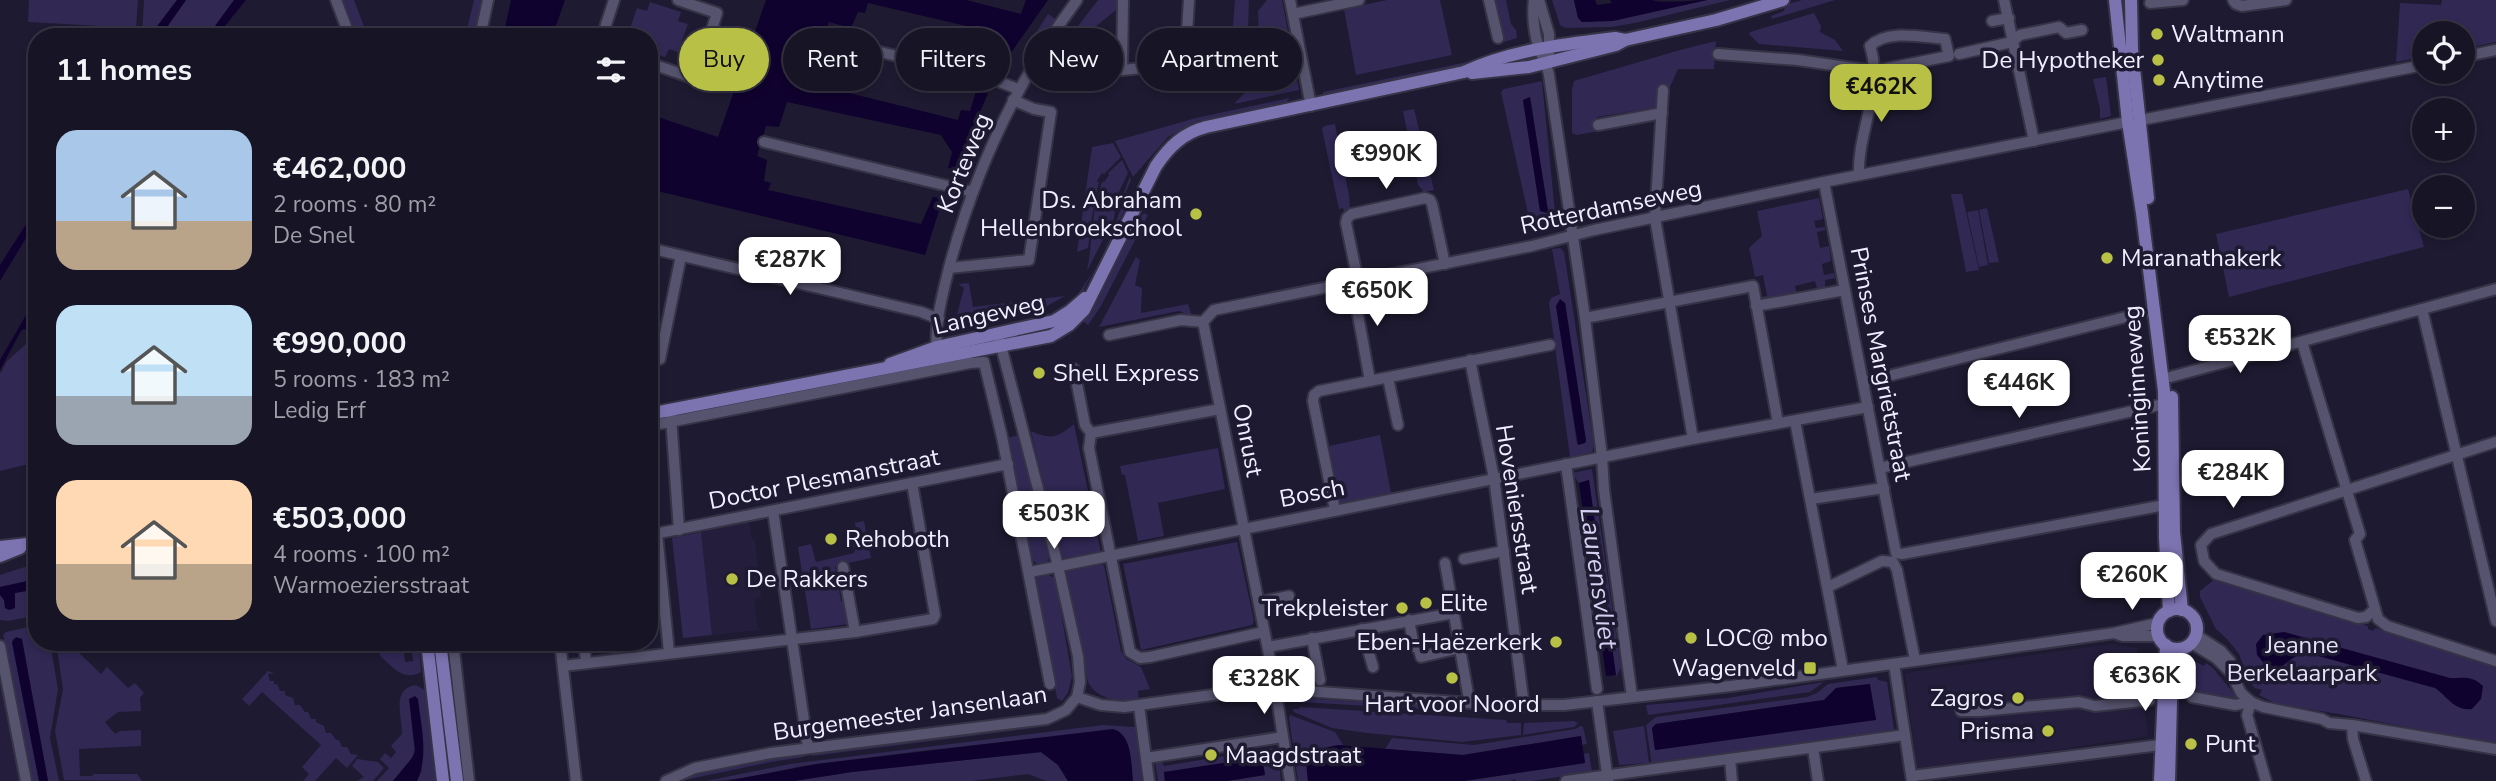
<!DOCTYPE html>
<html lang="en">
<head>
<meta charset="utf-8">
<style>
	body { margin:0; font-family:"Nunito Sans",sans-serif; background:#1f1d2d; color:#f1f3f6; height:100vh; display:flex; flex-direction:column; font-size:26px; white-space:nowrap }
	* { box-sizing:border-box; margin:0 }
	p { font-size:23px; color:#9e9ea7 }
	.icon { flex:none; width:38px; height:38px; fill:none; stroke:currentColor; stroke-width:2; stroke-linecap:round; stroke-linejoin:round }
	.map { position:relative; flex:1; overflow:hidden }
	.sheet { position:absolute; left:28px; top:28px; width:630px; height:623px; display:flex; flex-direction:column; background:#161425; border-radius:28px; box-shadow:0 4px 10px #0003,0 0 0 2px #353342 }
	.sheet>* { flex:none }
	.banner { position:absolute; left:679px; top:28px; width:665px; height:63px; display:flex; gap:14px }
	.tools { position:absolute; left:2412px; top:21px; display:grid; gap:14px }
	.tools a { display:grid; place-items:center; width:63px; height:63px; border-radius:50%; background:#161425; box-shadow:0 4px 10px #0003,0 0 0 2px #353342; font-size:35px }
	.price { position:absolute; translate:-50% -60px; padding:0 16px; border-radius:14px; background:#fff; color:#222; font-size:23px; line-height:46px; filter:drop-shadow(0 2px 4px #0008) }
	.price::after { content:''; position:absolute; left:50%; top:42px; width:21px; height:16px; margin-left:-10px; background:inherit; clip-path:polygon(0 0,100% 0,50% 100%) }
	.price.selected { background:#b9c046; color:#111 }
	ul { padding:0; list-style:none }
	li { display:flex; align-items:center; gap:21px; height:175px; padding:0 28px }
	li span { display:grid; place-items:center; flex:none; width:196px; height:140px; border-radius:21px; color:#555 }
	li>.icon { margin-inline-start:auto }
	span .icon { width:84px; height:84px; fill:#fffc; stroke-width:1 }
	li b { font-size:30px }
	h2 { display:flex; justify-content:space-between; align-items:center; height:84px; padding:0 28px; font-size:30px }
	.tag { padding:0 24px; border-radius:32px; background:#161425; box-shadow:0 4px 10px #0003,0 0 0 2px #353342; font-size:24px; line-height:63px }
	.tag.selected { background:#b9c046; color:#111 }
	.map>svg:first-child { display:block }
	.built { fill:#241e3c }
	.green { fill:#312854; fill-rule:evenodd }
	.water { fill:#10022e }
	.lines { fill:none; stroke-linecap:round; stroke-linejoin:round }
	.minor-casing { stroke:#363346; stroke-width:14 }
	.major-casing { stroke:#363346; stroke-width:16 }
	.minor { stroke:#56536e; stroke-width:10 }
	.major { stroke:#7c73b1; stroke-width:12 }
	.poi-dot { fill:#b9c046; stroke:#1e1a31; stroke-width:2.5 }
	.labels { text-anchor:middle; stroke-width:7; stroke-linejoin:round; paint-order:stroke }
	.poi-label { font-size:24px; fill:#f0eeff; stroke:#1e1a31; text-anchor:start }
	.street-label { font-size:24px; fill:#f0eeff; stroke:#1e1a31 }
	.park-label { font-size:24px; fill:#e4e2f3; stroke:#1e1a31 }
	.water-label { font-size:26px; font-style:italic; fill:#d4d1f2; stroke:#1e1a31 }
</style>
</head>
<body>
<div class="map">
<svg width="2496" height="781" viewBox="0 0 2496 781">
	<rect width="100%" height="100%" fill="#1e1a31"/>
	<g class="built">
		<polygon points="749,522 752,540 755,540 761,597 754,599 758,630 712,635 701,532"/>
		<polygon points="2111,644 2137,648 2148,736 1917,771 1905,673"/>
		<polygon points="0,661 24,781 0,781"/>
	</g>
	<g class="green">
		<polygon points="29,0 138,0 136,28 28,22"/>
		<polygon points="144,0 177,0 149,37 142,37"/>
		<polygon points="186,0 234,0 207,37 160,37"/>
		<polygon points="343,0 354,0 368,37 358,37"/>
		<polygon points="474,0 482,0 475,37 465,37"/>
		<polygon points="1098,0 1119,0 1121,6 1079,40 1050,78 1047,74 1072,34"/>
		<polygon points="1235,0 1249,0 1248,31 1245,35 1248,35 1253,60 1258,68 1249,84 1233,72 1234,54 1231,53"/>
		<path d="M1267,0H1282L1299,90L1234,104L1253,84L1260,70L1268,77L1283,82C1282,62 1274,52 1259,40L1258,11Z"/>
		<polygon points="1387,0 1440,0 1452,55 1356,75 1344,9"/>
		<polygon points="1494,0 1506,0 1511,24 1516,30 1517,38 1504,42"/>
		<polygon points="1552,0 1574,0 1578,18 1582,22 1613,20 1707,0 1730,0 1635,23 1611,27 1566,28 1560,25"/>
		<polygon points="1802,0 1835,0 1772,19 1771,16 1784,11 1785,5"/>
		<polygon points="2442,0 2496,0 2496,42 2462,49 2462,33 2424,33 2424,57 2396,62 2400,3 2441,5"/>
		<polygon points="650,2 681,12 678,21 688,24 678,52 669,49 665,57 649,52 649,37 628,35 637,8 647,11"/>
		<polygon points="1814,13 1821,26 1820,32 1835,40 1843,51 1759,44 1749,34 1750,32"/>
		<polygon points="1048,14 1057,20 1038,47 1030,42"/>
		<polygon points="1716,41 1714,69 1678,69 1669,89 1660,89 1658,107 1597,117 1596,125 1599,131 1577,135 1572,133 1572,89 1574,81 1680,50"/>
		<polygon points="1516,46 1517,51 1449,70 1323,95 1323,92 1477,60"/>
		<polygon points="2106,77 2111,116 2100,119 2100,109 2093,79"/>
		<path d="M1542,81L1556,222L1554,225L1535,231L1531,227L1501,92L1504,89ZM1530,97L1548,211L1547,212L1540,210L1523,100Z"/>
		<polygon points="1290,98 1286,102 1197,121 1168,137 1133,177 1115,141 1196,118"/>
		<polygon points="1414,109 1434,190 1424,192 1418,185 1403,111"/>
		<polygon points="1335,124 1349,195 1350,209 1344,211 1343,208 1339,209 1322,129 1324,126"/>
		<path d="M1113,143L1121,157L1104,174L1102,173L1097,181L1099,183C1094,196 1093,224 1087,232L1090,233L1088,248L1077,252L1092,147Z"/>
		<path d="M1122,160L1128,173L1118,194L1114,218L1087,271C1093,241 1091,210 1102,182H1104L1109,175L1108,173Z"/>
		<path d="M1130,177L1131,180L1126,192L1128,194L1124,211L1083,291L1069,304C1089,284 1107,246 1117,219C1123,205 1123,191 1130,177Z"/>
		<polygon points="2408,189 2424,247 2229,297 2216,234"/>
		<polygon points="1951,194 1962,194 1979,270 1966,272"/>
		<polygon points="1819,198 1823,219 1814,221 1816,228 1825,227 1825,230 1817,232 1820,248 1829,246 1831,261 1822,264 1824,275 1834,273 1835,278 1825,280 1825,287 1837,285 1837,289 1818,293 1815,281 1795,286 1797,294 1762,301 1761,297 1767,296 1763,275 1755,277 1749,248 1762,236 1757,211"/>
		<polygon points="1987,208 1999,262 1989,263 1979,210"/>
		<polygon points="1978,210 1988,265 1979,267 1967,212"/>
		<polygon points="1144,213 1148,215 1101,306 1088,325 1080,319 1130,230"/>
		<path d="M1560,248L1564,252L1594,446L1592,452L1570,457L1549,303L1551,298L1560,294L1552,249ZM1565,303L1586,441L1577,444L1556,306Z"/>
		<polygon points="1136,257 1140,260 1135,285 1142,288 1141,313 1188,304 1192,316 1179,311 1099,327"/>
		<polygon points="969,283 973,307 1065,296 1038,311 960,330 955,322 964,288 958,284"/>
		<polygon points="26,344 37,345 37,462 0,471 0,374 7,361"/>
		<path d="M1074,424L1101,553L1072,560L1064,559L1059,553L1031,431C1052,440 1057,438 1074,424Z"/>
		<path d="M1018,435L1050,555L1047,563C1040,565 1037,565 1032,559L1007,438Z"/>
		<polygon points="1380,435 1391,493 1340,503 1339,497 1335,497 1325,455 1330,453 1329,446"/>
		<polygon points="1218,448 1225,489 1158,503 1164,536 1138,541 1125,475 1122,475 1120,466"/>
		<polygon points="1592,469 1621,668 1616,677 1589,480 1579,483 1572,473"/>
		<polygon points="864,521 871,558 835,566 841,601 846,603 849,624 811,629 798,547 811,544 816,562 854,553 856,548 853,547 850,531 856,530 855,523"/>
		<polygon points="701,532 712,635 683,638 672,538"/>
		<polygon points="1237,542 1254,621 1252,625 1141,650 1123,564"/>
		<path d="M1099,562L1104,566L1121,651L1126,659L1141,667L1150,689L1138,691L1139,701C1120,702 1097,700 1088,682L1066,580L1067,571L1071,568Z"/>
		<polygon points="37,563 37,579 0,587 0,575"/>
		<polygon points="1044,573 1055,578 1072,676 1068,693 1062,701 1057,698 1036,585 1036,578"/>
		<polygon points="2216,578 2368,626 2368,629 2373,631 2375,628 2496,662 2496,744 2339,714 2277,704 2259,695 2262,690 2255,688 2249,681 2239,654 2227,639 2216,629 2200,597 2200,591"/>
		<polygon points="37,589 37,608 31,609 33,616 8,621 0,620 0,595 12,610 15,607 15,593"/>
		<polygon points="37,625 37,642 50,642 58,689 50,738 59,781 48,781 21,638 13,639 12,642 39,781 31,781 3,635 6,632"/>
		<polygon points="56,642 87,642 78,652 101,674 107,667 128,688 135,683 144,693 140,698 141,711 118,712 105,722 115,734 120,731 141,730 141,746 79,749 80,776 92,776 94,774 137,774 142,781 64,780 55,731 63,689"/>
		<path d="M379,642H403L405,662L413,661L411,642H419L421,672C403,682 393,667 380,656Z"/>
		<polygon points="2196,662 2204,666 2206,663 2213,668 2239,700 2182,698 2189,665"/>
		<polygon points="268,671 274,673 268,674 270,681 274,681 274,684 277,684 280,691 285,691 285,695 293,698 295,705 300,705 305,712 308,712 311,719 316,719 316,722 324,726 326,733 331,733 336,740 339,740 342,747 347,747 351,754 358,755 347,768 336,758 315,781 303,781 309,774 302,767 321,745 262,692 249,706 242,699"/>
		<path d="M1877,677L1878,680L1887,682L1894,729L1890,732L1652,766L1646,725L1656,717L1807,697L1817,693L1828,684ZM1869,684L1876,719L1655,750L1652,728L1656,724L1824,700L1836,688Z"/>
		<polygon points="1824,682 1810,692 1648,715 1646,705 1727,698"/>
		<path d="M416,685L428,692L440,781H417L422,770L415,749L412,758L393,781H377L389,768L380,759L385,753L391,758L396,752L391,746L402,734C402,716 391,689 416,685Z"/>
		<polygon points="1300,698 1439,707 1439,710 1300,702"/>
		<polygon points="1300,707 1506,720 1507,723 1521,723 1521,735 1462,742 1367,733 1332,728 1294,712 1293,709 1299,709"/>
		<polygon points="1290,715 1335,732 1343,745 1305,752 1308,781 1298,781 1289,718"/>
		<polygon points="1574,721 1578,723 1574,727 1523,735 1524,723"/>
		<path d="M1103,725L1135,727L1142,781H1133C1130,764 1132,742 1118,731C1017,739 917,751 816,764C779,769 743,781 706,781L790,764Z"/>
		<polygon points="1049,726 812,756 811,752"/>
		<polygon points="1581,726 1583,727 1587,744 1582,745 1581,736 1463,755 1385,749 1392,738 1474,745 1575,729"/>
		<polygon points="1644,726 1649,763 1619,765 1613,731"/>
		<polygon points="1273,748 1278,753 1281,781 1227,781 1265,775 1262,757 1164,773 1165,781 1158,781 1155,762 1162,762 1164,766"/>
		<polygon points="1041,752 1058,765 1068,781 1046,781 1028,774 971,781 794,781 852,772"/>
		<path d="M805,753L804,757L771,762L680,781C708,763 771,758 805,753Z"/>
		<polygon points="1589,753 1592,772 1531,781 1516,781 1515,779 1510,781 1464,781 1585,763 1584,754"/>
		<polygon points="357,759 378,762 384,768 373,781 357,781 364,777 352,766"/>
	</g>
	<g class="water">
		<polygon points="177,0 186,0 160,37 149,37"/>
		<polygon points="234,0 246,0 216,37 207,37"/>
		<polygon points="511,0 565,0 552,37 503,37"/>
		<polygon points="766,0 966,0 1021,14 1026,0 1048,0 1003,64 996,63 1000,48 993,43 992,32 868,3 865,13 858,12 851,28 829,22 819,54 830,57 821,86 958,120 961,110 970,111 976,91 988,93 956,170 948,168 952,152 941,135 787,102 779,127 766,126 757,156 767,160 764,181 771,183 768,190 921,224 933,197 943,198 925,255 649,189 649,114 718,137"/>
		<path d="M1574,0H1595L1597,5L1612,3L1610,0H1652C1661,4 1694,0 1707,0L1613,21L1582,22L1578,18Z"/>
		<polygon points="1530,97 1548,211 1547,213 1540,211 1523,100"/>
		<polygon points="37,207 37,220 0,281 0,265"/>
		<polygon points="37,296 37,332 24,329 21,331 0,370 0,360"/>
		<polygon points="1560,299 1565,303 1586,441 1585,443 1578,445 1556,306"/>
		<polygon points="1589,480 1616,675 1606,676 1579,483"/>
		<polygon points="37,579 37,589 15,593 15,608 9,610 5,608 4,600 0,595 0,587"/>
		<path d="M2284,632L2450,678C2463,678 2472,675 2483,686L2481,699L2472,709C2454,711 2448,697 2435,688L2307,653C2285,654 2280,685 2257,655L2256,644L2263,635Z"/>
		<polygon points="16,637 22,639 48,781 39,781 12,642"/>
		<polygon points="1870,684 1876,720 1655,750 1652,728 1656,724 1824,700 1836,688"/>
		<path d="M415,696L418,699C421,727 429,755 417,781H393L412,758L415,752L409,699Z"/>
		<path d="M1113,729C1133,735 1131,764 1133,781H1068L1058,765L1041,752L852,772L794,781H727L817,764Z"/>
		<polygon points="1581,736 1585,763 1464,781 1308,781 1305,752 1338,745 1463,755"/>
		<polygon points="1262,757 1265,775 1227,781 1165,781 1164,772"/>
	</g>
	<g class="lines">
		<g class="minor-casing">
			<g id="minor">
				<polyline points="336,0 350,37"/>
				<polyline points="1123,0 1122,70 1185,64 1189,0"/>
				<polyline points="1290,0 1311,106"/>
				<polyline points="1489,0 1498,38"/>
				<path d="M1534,0C1532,14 1534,34 1539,48C1542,58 1547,64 1549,75L1585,318L1602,457L1604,490L1632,697"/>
				<polyline points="1539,0 1549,34 1549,53"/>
				<polyline points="2004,0 2034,141"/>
				<polyline points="2233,0 2236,4 2242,6 2286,0"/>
				<polyline points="2150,3 2183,0"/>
				<polyline points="1293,14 1359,0"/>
				<polyline points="1992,21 2009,18"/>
				<polyline points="480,37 488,0"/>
				<polyline points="602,37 614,0"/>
				<polyline points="826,39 992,79 1018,89"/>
				<path d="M1718,54L1798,60L1874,71L1949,56L1945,39C1922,37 1888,29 1870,46C1884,88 1857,133 1859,175"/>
				<polyline points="1959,54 2012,42 2020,35 2059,27 2066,33 2082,30"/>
				<polyline points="2462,57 2496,50"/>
				<polyline points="649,63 696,79 717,13 678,0"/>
				<polyline points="1663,90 1655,218 1693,439"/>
				<polyline points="2141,120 2424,65"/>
				<polyline points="1598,125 1662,113"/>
				<polyline points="764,142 973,192"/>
				<polyline points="1824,182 1896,553 1902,554 2165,505"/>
				<polyline points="649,248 921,312 939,319"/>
				<polyline points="949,268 1029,260 1051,112 1034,109 1013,100"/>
				<polyline points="1358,281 1346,223 1347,218 1352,214 1425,198 1430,200 1432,204 1445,264"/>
				<polyline points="1352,282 1370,381"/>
				<polyline points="1756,306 1845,290"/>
				<polyline points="2422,309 2496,621"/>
				<polyline points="1585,318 1753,286 1778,423"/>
				<polyline points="1203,322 1274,680 1290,781"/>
				<polyline points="1109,335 1181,320 1203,322 1214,310 1532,246 1594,230 1824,182 2128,122"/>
				<polyline points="2302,342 2360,534 2355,540 2378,619 2387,626 2496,661"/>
				<path d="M937,353C934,324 943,292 950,264C976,168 1018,79 1077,0"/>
				<polyline points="660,359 681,256"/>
				<polyline points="1470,360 1494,478 1524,706"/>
				<polyline points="1074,369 1085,425 1091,433 1089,448 1130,652 1140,658 1150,657 1264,632"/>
				<polyline points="2170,377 2496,289"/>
				<polyline points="1388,378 1398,425"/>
				<polyline points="1864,382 2154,310"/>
				<polyline points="671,417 679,530"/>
				<polyline points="1795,421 1843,670"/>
				<polyline points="649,426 970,363 984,362 1002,437 1050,684"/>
				<polyline points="1091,433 1220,409"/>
				<polyline points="1566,464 1597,689"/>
				<polyline points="1880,468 2164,404"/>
				<polyline points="1811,499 1884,488"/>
				<polyline points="1335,510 1313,401 1314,395 1319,391 1550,345"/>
				<polyline points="773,511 808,748"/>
				<polyline points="657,534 669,652"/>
				<polyline points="649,535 1008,464"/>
				<polyline points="1464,559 1504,551"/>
				<polyline points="1445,563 1468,694"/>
				<polyline points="843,567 855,632"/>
				<polyline points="1030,572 1693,439 1868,407"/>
				<polyline points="1828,587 1882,561 1893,562 1897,570 1915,660"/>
				<polyline points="1259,602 1289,596"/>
				<polyline points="2375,609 2366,617 2358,618 2216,574 2204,561 2201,545 2211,534 2496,442"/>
				<polyline points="1409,620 1414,647 1418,647 1421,657 1460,648"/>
				<polyline points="1362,629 1373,667"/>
				<polyline points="2117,634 2123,636 2158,636"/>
				<polyline points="2196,635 2221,651 2230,661 2231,673 2241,693 2251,702 2263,707 2322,719 2329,723 2352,725 2496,749"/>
				<polyline points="1312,638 1320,680"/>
				<polyline points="453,642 469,781"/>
				<polyline points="560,642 576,781"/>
				<polyline points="584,642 586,662"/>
				<polyline points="2191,643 2216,658 2231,673"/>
				<polyline points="0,646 26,781"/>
				<polyline points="1268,647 1454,613"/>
				<polyline points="1894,664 1912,781"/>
				<polyline points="563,666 855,632 933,619 935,615 912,483"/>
				<polyline points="1077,697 1101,705 1124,707 1241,691 1292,690 1498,705 1564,705 1731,686 1958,655 2114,633 2158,623"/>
				<polyline points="2192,697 2235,705 2251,702"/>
				<polyline points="1597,701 1608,781"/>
				<polyline points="2251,702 2247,715 2266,781"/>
				<polyline points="1139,706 1149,781"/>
				<polyline points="1961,711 1980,711 2079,702 2095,706 2150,700"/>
				<polyline points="2352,725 2353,739 2366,781"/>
				<polyline points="1813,748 1818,781"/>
				<polyline points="1146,758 1283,737"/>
				<polyline points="1730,759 1732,781"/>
				<polyline points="1912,776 2160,745"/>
				<polyline points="666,781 695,768 771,753 1047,719 1066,710 1077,697 1080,682 1078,656 1058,566 999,338"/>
				<polyline points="1566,781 1905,735"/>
			</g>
		</g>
		<g class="major-casing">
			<g id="major">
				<polyline points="2115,0 2128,122 2142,213 2164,391 2165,538 2169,611"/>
				<polyline points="2131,0 2132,50 2148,198"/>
				<polyline points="1472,73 1529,67 1616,45 1625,40 1716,20 1783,0"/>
				<polyline points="890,364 937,347 1054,321 1070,311 1085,298"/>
				<polyline points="2172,397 2174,532 2182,610"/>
				<path d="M649,414L1051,336L1069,325L1084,310L1156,166C1169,147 1183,133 1206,127L1464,72C1511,50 1565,44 1615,38L1625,40"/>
				<polyline points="0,547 37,543"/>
				<polyline points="0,556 20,548"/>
				<circle cx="2177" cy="629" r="20"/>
				<polyline points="427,642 443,781"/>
				<polyline points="440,642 457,781"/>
				<polyline points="2160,781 2166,645"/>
				<polyline points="2169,781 2171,701 2177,649"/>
			</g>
		</g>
		<use href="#minor" class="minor"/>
		<use href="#major" class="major"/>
	</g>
	<g class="poi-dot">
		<circle cx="2157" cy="34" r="7"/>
		<circle cx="2158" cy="60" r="7"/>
		<circle cx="2159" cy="80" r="7"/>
		<circle cx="1196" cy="214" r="7"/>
		<circle cx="2107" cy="258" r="7"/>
		<circle cx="1039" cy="373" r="7"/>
		<circle cx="831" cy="539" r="7"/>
		<circle cx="732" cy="579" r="7"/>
		<circle cx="1426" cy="603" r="7"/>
		<circle cx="1402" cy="608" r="7"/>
		<circle cx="1691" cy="638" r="7"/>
		<circle cx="1556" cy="642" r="7"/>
		<rect x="1803" y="661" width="14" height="14" rx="3.5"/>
		<circle cx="1452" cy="678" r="7"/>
		<circle cx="2018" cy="698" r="7"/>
		<circle cx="2048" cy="731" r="7"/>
		<circle cx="2191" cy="744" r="7"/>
		<circle cx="1211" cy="755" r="7"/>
	</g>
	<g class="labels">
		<g class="poi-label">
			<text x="2171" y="42">Waltmann</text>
			<text x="2144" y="68" text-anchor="end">De Hypotheker</text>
			<text x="2173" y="88">Anytime</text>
			<text x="1182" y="208" text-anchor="end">Ds. Abraham<tspan x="1182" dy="28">Hellenbroekschool</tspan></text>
			<text x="2121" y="266">Maranathakerk</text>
			<text x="1053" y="381">Shell Express</text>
			<text x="845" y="547">Rehoboth</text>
			<text x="746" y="587">De Rakkers</text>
			<text x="1440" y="611">Elite</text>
			<text x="1388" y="616" text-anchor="end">Trekpleister</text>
			<text x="1705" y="646">LOC@ mbo</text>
			<text x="1542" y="650" text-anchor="end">Eben-Haëzerkerk</text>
			<text x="1796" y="676" text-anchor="end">Wagenveld</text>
			<text x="2004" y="706" text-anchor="end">Zagros</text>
			<text x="1452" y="712" text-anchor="middle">Hart voor Noord</text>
			<text x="2034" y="739" text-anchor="end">Prisma</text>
			<text x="2205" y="752">Punt</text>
			<text x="1225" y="763">Maagdstraat</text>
		</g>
		<g class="street-label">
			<text transform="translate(964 163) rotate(-68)" y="8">Korteweg</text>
			<text transform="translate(1611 207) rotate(-12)" y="8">Rotterdamseweg</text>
			<text transform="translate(989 314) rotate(-13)" y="8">Langeweg</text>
			<text transform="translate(1881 364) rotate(79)" y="8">Prinses Margrietstraat</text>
			<text transform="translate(2137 389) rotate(-94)" y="8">Koninginneweg</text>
			<text transform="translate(1248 440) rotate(79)" y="8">Onrust</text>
			<text transform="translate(824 479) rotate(-11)" y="8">Doctor Plesmanstraat</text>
			<text transform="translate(1312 493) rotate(-11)" y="8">Bosch</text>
			<text transform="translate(1517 509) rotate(81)" y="8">Hoveniersstraat</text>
			<text transform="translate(910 713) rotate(-8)" y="8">Burgemeester Jansenlaan</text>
		</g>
		<g class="park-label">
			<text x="2302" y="653">Jeanne<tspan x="2302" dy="28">Berkelaarpark</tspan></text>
		</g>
		<g class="water-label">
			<text transform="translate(1599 578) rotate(82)" y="9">Laurensvliet</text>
		</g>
	</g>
</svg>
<div class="tools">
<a><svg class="icon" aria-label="locate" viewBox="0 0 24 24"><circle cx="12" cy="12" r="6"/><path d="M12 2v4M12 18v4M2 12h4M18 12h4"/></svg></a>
<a>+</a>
<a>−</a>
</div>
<b class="price selected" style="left:1881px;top:124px">€462K</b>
<b class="price" style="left:1386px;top:191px">€990K</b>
<b class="price" style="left:790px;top:297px">€287K</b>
<b class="price" style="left:1377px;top:328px">€650K</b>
<b class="price" style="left:2240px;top:375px">€532K</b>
<b class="price" style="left:2019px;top:420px">€446K</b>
<b class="price" style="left:2233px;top:510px">€284K</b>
<b class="price" style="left:1054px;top:551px">€503K</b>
<b class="price" style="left:2132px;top:612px">€260K</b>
<b class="price" style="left:2145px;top:713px">€636K</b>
<b class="price" style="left:1264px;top:716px">€328K</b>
<div class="banner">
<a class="tag selected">Buy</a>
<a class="tag">Rent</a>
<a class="tag">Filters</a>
<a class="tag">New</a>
<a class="tag">Apartment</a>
</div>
<section class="sheet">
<h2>11 homes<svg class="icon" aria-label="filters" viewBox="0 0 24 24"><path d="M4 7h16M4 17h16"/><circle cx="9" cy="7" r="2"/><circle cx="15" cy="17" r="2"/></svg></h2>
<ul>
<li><span style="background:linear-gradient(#a9c7e8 65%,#b9a48a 0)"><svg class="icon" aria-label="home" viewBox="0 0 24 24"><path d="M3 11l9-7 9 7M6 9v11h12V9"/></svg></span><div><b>€462,000</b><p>2 rooms · 80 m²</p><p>De Snel</p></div></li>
<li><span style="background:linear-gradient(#bfe0f5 65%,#9aa5b1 0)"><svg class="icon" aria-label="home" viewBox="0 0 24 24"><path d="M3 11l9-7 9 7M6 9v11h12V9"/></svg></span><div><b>€990,000</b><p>5 rooms · 183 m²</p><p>Ledig Erf</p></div></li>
<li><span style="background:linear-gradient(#ffd9b3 60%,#b9a48a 0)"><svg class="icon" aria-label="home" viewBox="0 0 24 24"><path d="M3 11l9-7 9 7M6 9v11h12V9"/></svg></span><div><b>€503,000</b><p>4 rooms · 100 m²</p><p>Warmoeziersstraat</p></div></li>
</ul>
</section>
</div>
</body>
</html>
